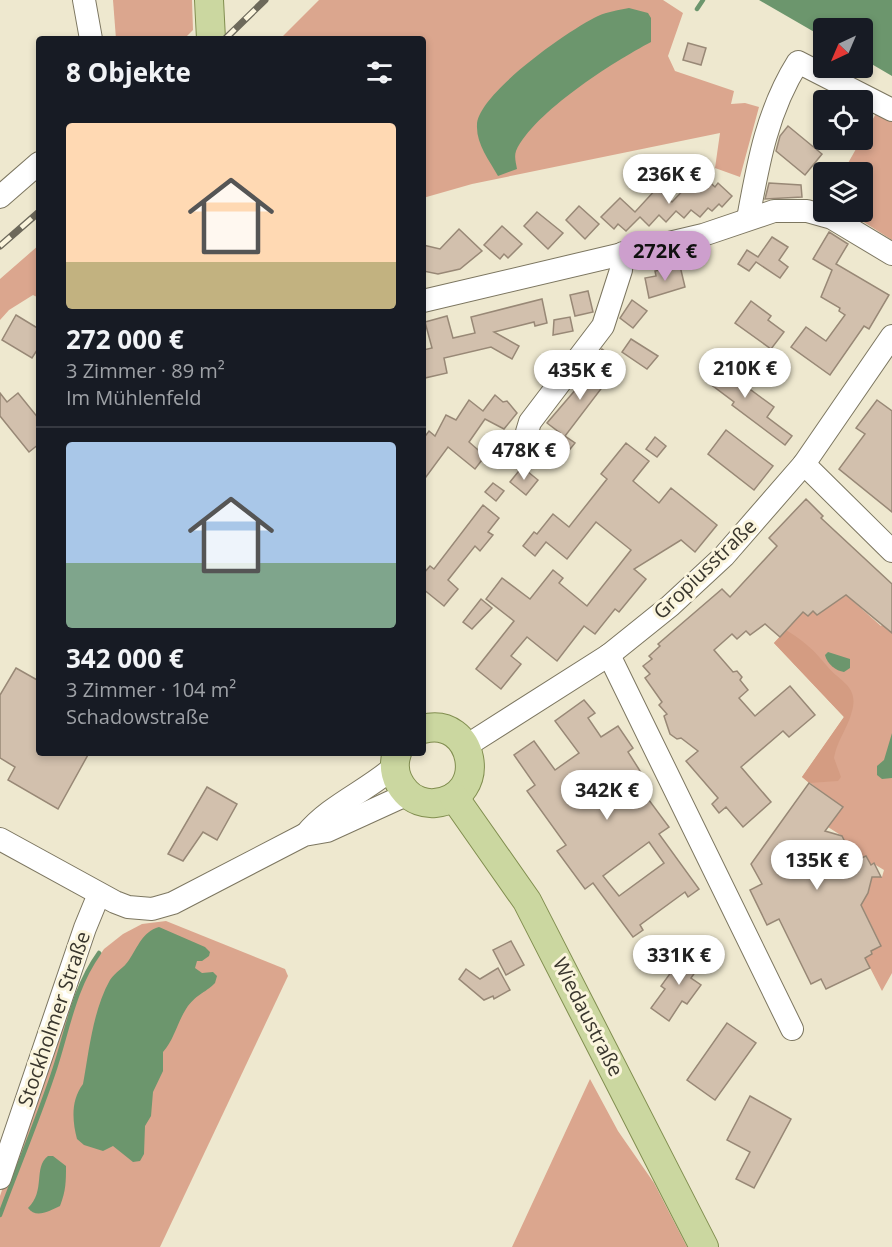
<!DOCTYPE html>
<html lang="de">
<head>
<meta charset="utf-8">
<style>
	body { margin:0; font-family:"Open Sans",sans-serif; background:#20242c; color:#f1f3f6; height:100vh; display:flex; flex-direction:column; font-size:22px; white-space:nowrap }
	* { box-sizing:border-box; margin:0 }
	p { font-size:20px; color:#9ea1a6 }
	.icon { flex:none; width:33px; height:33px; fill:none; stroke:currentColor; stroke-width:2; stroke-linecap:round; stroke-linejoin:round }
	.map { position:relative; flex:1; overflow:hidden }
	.drawer { position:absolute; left:36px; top:36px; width:390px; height:720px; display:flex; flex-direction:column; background:#171b24; border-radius:6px; box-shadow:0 3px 9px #0003 }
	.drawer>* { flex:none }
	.needle { width:39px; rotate:224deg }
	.fabs { position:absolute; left:813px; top:18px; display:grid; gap:12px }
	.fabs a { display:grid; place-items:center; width:60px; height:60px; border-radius:6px; background:#171b24; box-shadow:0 3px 9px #0003; font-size:30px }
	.price { position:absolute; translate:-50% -51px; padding:0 14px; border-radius:21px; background:#fff; color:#222; font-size:20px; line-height:39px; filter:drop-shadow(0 2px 3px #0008) }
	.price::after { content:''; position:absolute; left:50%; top:36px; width:18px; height:14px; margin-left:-9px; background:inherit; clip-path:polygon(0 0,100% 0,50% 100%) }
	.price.active { background:#cd9fcd; color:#111 }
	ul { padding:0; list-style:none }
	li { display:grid; align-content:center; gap:12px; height:318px; padding:0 30px }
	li+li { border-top:2px solid #363941 }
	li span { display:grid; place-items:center; height:186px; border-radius:6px; color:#555 }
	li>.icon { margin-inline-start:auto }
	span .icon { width:108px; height:108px; fill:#fffc; stroke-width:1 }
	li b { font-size:26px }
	h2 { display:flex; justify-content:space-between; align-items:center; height:72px; padding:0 30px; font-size:26px }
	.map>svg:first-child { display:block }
	.green { fill:#dba68e }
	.forest { fill:#d49c82 }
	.water { fill:#6c966d }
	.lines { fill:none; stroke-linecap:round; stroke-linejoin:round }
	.stream { stroke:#6c966d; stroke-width:4.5 }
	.building { fill:#d2c0ad; stroke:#988876; stroke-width:1.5; fill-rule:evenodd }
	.minor-casing { stroke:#7c7660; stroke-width:24 }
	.major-casing { stroke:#818e4f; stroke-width:30 }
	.minor { stroke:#fff; stroke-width:22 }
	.major { stroke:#cbd7a0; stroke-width:28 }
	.rail-casing { stroke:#6d695b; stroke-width:7 }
	.rail { stroke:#fbf5dd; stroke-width:4.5; stroke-dasharray:14; stroke-linecap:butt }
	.labels { text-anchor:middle; stroke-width:6; stroke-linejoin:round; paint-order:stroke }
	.street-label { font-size:20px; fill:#39362d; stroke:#fbf5dd }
</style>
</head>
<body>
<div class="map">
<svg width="892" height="1247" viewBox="0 0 892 1247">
	<rect width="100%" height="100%" fill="#eee8cf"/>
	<g class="green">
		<polygon points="113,0 192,0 193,30 184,39 116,39"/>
		<polygon points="319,0 663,0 683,13 668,56 675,71 734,91 731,104 745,103 759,107 740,177 715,168 720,133 472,184 423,198 423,39 280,39"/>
		<polygon points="878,110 892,117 892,240 848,212 862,212 862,172 843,172"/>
		<polygon points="39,245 39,298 33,295 9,310 0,320 0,279"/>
		<polygon points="846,595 881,626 892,614 892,973 882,991 865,958 872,954 871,951 881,945 858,898 872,876 882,877 884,870 874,864 871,865 866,856 859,859 853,846 848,848 842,836 828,827 842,807 802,777 844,717 774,643 803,612 808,616 813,611 817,615"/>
		<polygon points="166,921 285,969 288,976 160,1247 0,1247 0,1196 31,1103 80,984 104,949 123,934 142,924"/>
		<polygon points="590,1079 618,1131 654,1183 687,1247 512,1247"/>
	</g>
	<path class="forest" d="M786,630C805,642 813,649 827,666C840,682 859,686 852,711C848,728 837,740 834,758L841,777L838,781L809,783L802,777L844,717L774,643Z"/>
	<g class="water">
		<polygon points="759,0 892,0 892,76 863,59 862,28 824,28 823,37"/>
		<path d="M629,8L648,13L651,18V42C613,62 534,112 516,151C514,157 516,163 517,169L498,176C489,160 476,144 477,125C477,94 570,29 598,16C607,12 619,10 629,8Z"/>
		<path d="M828,652L850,659V668L844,672C836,671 827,664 825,655Z"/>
		<polygon points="892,733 892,778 882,779 877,775 877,766 884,760"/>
		<path d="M159,927L205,947L210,952L209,956L202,961H197L195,968L202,973L213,972L217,976L215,983C204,994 196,994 186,1009C177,1023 174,1040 163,1052V1071L153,1092L151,1116L145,1126L144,1154L140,1161L133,1162L113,1146L103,1151L84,1145L77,1139C72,1120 71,1100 83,1084C89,1051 93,1010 110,980C115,972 124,968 129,960C138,947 142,932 159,927Z"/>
		<path d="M48,1156H53L66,1166C66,1181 66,1191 60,1206C49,1211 36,1219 28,1208C46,1191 33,1167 48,1156Z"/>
	</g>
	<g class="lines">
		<g class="stream">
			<polyline points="697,9 703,0"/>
			<path d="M0,1215C18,1166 39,1117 55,1068C68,1028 74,988 99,953"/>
		</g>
	</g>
	<g class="building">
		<polygon points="688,43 706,48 701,65 683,60"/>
		<polygon points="788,126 822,154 805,175 776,151 780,136"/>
		<polygon points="704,177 715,187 718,183 732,196 722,207 719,204 712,211 708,208 700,217 691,210 684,218 676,211 666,222 659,215 649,226 640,217 626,231 618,224 614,229 601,217 620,198 635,212 657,188 672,202 694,179 699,183"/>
		<polygon points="769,183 801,185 802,197 765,199"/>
		<polygon points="579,206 599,224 585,239 566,220"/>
		<polygon points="537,212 563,233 548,249 524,226"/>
		<polygon points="502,226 522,244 508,258 504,254 500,259 484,245"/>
		<polygon points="459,229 482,251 460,269 438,274 423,271 423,245 440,249"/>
		<polygon points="829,232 848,244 836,264 889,295 869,329 864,326 830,375 791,347 806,327 826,341 845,315 839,311 840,308 821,297 832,270 813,259"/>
		<polygon points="772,237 788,247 779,260 788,267 780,278 756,262 749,271 738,264 747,250 758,257"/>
		<polygon points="680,266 685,287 649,298 645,278 656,276 655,271"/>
		<polygon points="588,291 593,312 575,316 570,295"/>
		<polygon points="542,299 547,323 535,326 534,322 494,332 519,346 512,359 491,347 444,358 447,373 425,378 423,350 432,348 425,322 447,316 453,338 475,333 471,317"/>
		<polygon points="632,300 647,311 633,328 620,318"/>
		<polygon points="751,301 771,316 768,320 784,332 771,349 735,323"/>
		<polygon points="16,315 39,329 39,347 32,358 2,340"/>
		<polygon points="570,317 573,331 553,335 554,320"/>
		<polygon points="631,339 658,356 647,369 622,352"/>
		<polygon points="602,349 617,360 603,378 607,381 565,436 575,443 563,458 549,447 560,433 547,423 583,381 580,378"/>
		<polygon points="722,358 744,375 739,381 774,407 767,417 792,436 785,445 732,405 734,402 705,380"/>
		<polygon points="0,393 7,402 18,393 39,419 39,444 29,452 0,416"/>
		<polygon points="495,395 503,402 507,401 517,413 504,429 485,419 469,442 485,456 475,469 448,447 423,481 423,439 429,431 435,436 446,415 456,420 469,400 483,411"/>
		<polygon points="877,400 892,411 892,512 839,469 865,434 856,428"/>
		<polygon points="726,430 773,466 754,490 708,454"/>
		<polygon points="655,437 666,446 657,457 646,449"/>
		<polygon points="626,443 649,461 633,481 659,503 671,488 717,525 695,552 681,540 634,569 646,579 619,612 615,609 595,634 584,626 557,661 527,637 511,656 521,664 501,689 476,669 514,621 486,599 502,578 530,599 553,570 563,578 559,583 587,606 631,550 596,522 567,559 546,542 535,556 523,546 534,532 537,534 553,514 569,527 607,479 601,474"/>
		<polygon points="522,467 538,480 526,495 510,482"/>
		<polygon points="493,483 504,491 496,501 485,492"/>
		<polygon points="806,499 823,516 821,518 892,584 892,633 846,595 817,615 813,611 808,616 803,612 780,637 765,624 750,635 746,631 737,639 732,634 714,650 733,672 737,671 742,677 740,680 748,690 739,698 755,716 790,686 815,715 789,737 783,731 741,767 771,802 743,827 726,807 719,813 712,804 718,798 686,761 698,751 681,738 677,739 670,734 664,716 667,714 659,705 662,702 645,678 650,674 643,666 652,659 649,656 660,646 658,644 722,589 730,597 777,546 769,538"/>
		<polygon points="483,505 499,518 488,532 493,535 480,551 475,546 448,580 458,589 444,606 423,589 423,574 430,566 434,569"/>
		<polygon points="481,599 492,608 472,629 463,622"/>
		<polygon points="16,668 39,681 39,753 89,753 58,809 8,780 15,767 0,758 0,695"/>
		<path d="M584,700L595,713L588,718L601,737L618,726L633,748L628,752L642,774L634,780L669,827L659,834L699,889L688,897L685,892L640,925L643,930L633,937L593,883L585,889L557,851L566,845L527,791L535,785L514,755L534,741L555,770L579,753L555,721ZM649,842L664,863L619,896L603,876Z"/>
		<polygon points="809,783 843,807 825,831 842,836 848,848 853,846 859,859 866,856 871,865 874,863 881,877 872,877 868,893 861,905 881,946 871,951 872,954 865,958 870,968 826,989 821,979 811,984 779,919 767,925 750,890 762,884 751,864"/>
		<polygon points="207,787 237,804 217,840 203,832 183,861 168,854"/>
		<polygon points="511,941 524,965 506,975 493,950"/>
		<polygon points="687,950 703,961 691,978 701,985 687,1004 682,1001 669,1021 651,1008 665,989 661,986"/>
		<polygon points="498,968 510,990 494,999 493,996 484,1000 459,979 466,969 480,979"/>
		<polygon points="727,1023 756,1043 715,1100 687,1080"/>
		<polygon points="750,1096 791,1119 754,1188 736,1179 750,1152 727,1140"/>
	</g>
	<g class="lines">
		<g class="minor-casing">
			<g id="minor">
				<polyline points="84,0 91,39"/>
				<polyline points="0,197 39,163"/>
				<path d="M748,219C758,164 767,111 798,62L892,110"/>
				<polyline points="423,301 703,235 774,211 807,211 832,218 892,254"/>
				<polyline points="527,432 530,422 603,326 621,270 623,253"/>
				<polyline points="804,464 892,551"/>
				<polyline points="609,655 792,1029"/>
				<polyline points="466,746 609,655 670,606 724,556 804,464 892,336"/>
				<path d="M306,834C330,805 367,791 395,766"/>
				<polyline points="0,839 115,902 128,907 152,909 173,903 304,835 327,831 408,794"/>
				<polyline points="0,1178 85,928 99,894"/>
			</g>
		</g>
		<g class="major-casing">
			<g id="major">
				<polyline points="209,0 211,39"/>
				<path d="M397,753C392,767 396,781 406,792C413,800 425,804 435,803C491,797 474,715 423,729"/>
				<polyline points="454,797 527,901 704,1247"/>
			</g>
		</g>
		<use href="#minor" class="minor"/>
		<use href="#major" class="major"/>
		<g class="rail-casing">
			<g id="rail">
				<polyline points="225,39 265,0"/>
				<polyline points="0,246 39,212"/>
			</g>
		</g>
		<use href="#rail" class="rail"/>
	</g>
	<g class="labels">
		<g class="street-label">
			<text transform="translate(705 569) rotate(-44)" y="7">Gropiusstraße</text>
			<text transform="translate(588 1017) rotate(63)" y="7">Wiedaustraße</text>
			<text transform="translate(54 1019) rotate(-71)" y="7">Stockholmer Straße</text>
		</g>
	</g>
</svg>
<div class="fabs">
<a><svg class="needle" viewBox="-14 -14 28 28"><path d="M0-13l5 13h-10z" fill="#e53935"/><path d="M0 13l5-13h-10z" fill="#9ea1a6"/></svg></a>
<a><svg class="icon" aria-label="locate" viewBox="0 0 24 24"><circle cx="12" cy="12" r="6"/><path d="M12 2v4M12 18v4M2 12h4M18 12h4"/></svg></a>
<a><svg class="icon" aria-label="layers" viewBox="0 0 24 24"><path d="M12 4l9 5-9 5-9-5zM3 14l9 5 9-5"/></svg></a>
</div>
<b class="price" style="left:669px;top:205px">236K €</b>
<b class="price active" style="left:665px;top:282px">272K €</b>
<b class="price" style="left:745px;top:399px">210K €</b>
<b class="price" style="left:580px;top:401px">435K €</b>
<b class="price" style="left:524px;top:481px">478K €</b>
<b class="price" style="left:607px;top:821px">342K €</b>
<b class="price" style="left:817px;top:891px">135K €</b>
<b class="price" style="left:679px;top:986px">331K €</b>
<section class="drawer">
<h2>8 Objekte<svg class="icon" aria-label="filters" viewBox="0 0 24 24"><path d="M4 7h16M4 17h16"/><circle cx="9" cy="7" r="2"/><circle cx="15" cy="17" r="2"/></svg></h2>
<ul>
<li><span style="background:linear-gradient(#ffd9b3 75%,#c2b280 0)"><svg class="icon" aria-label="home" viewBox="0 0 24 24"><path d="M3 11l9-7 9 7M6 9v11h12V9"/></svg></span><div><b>272 000 €</b><p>3 Zimmer · 89 m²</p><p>Im Mühlenfeld</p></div></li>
<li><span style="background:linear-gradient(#a9c7e8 65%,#7fa58c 0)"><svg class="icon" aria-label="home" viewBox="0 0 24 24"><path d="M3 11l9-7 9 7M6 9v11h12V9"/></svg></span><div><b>342 000 €</b><p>3 Zimmer · 104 m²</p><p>Schadowstraße</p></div></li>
</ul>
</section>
</div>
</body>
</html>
